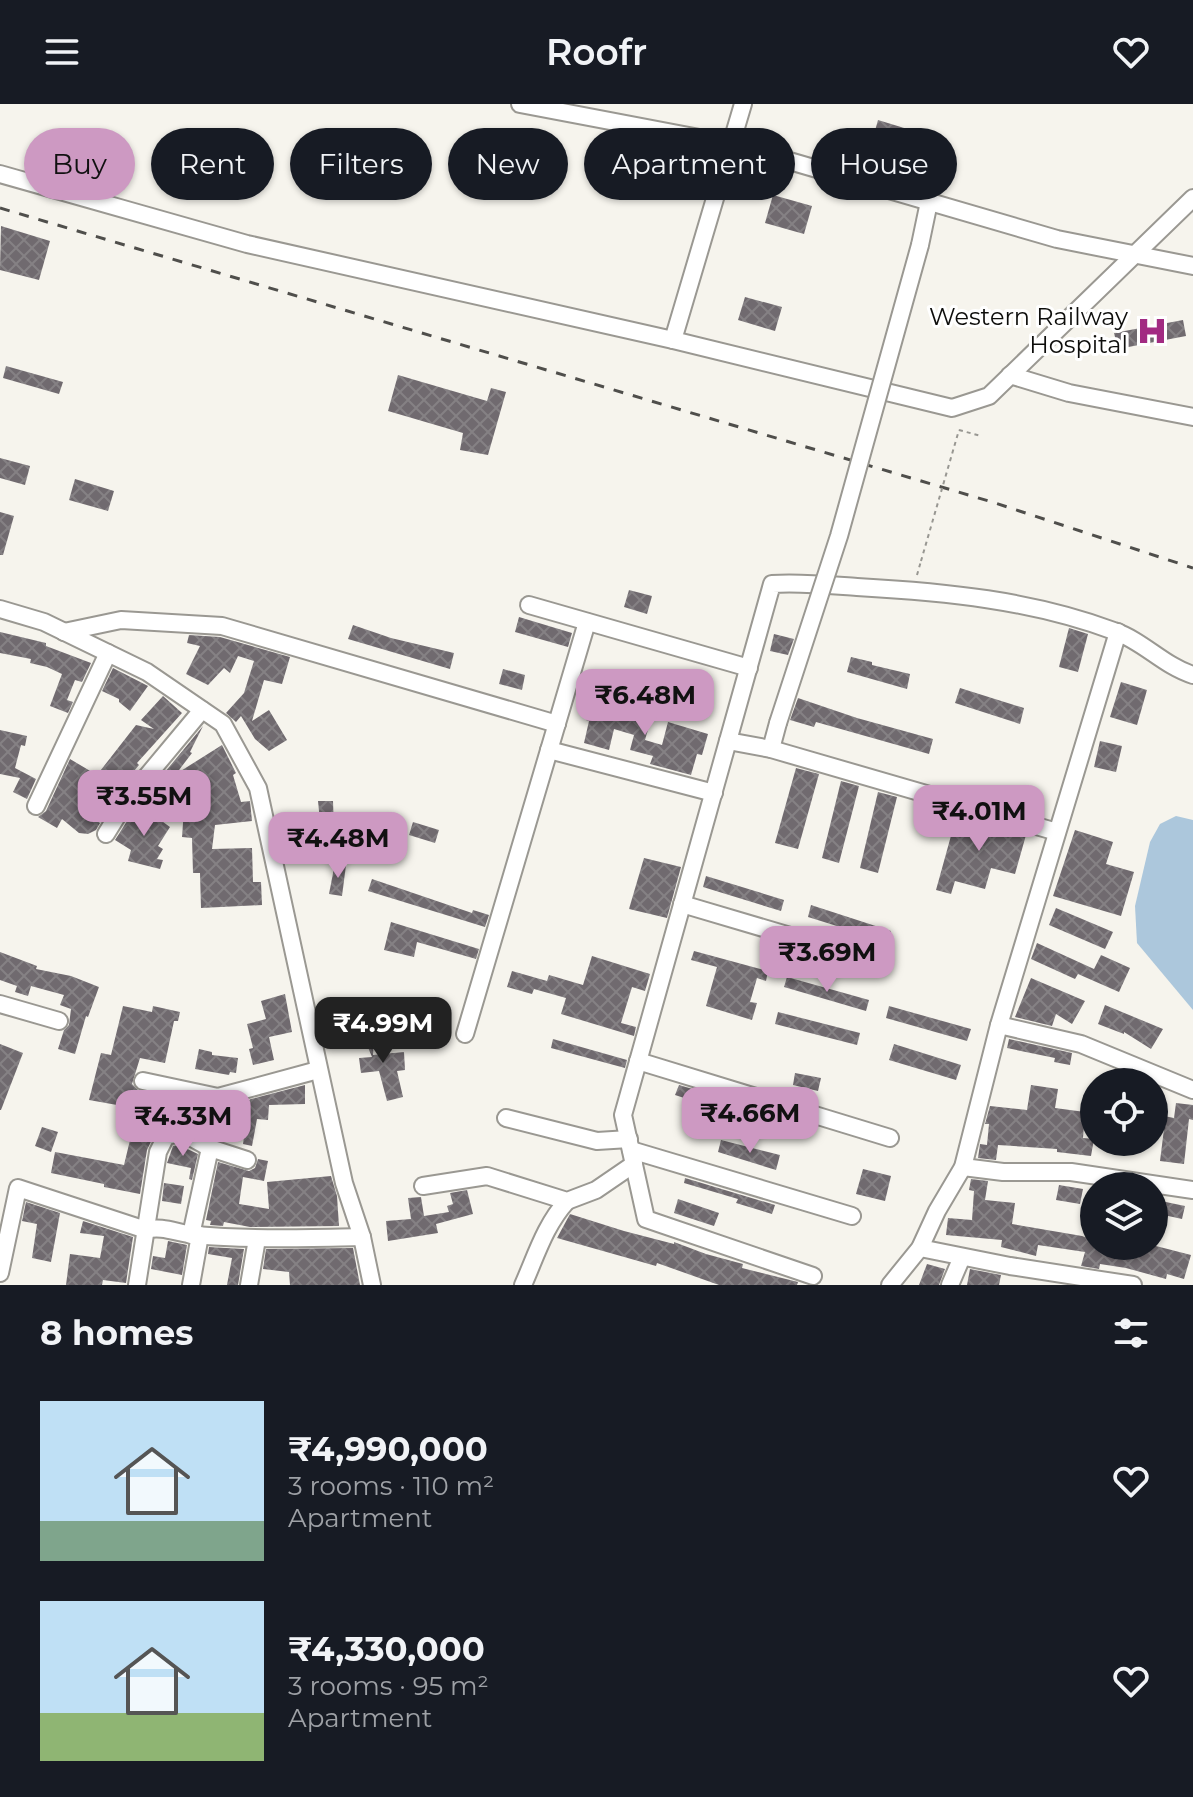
<!DOCTYPE html>
<html lang="en">
<head>
<meta charset="utf-8">
<style>
	body { margin:0; font-family:Montserrat,sans-serif; background:#20242c; color:#f1f3f6; height:100vh; display:flex; flex-direction:column; font-size:30px; white-space:nowrap }
	* { box-sizing:border-box; margin:0 }
	p { font-size:26px; color:#9ea1a6 }
	.icon { flex:none; width:44px; height:44px; fill:none; stroke:currentColor; stroke-width:2; stroke-linecap:round; stroke-linejoin:round }
	.map { position:relative; height:1181px; overflow:hidden }
	.drawer { display:flex; flex-direction:column; background:#171b24; flex:1 }
	.drawer>* { flex:none }
	.banner { position:absolute; left:24px; top:24px; width:1146px; height:72px; display:flex; gap:16px }
	.tools { position:absolute; left:1080px; top:964px; display:grid; gap:16px }
	.tools a { display:grid; place-items:center; width:88px; height:88px; border-radius:50%; background:#171b24; box-shadow:0 2px 6px #0004; font-size:40px }
	.price { position:absolute; translate:-50% -68px; padding:0 18px; border-radius:16px; background:#cd99c2; color:#111; font-size:26px; line-height:52px; filter:drop-shadow(0 2px 4px #0008) }
	.price::after { content:''; position:absolute; left:50%; top:48px; width:24px; height:18px; margin-left:-12px; background:inherit; clip-path:polygon(0 0,100% 0,50% 100%) }
	.price.current { background:#222; color:#fff }
	ul { padding:0; list-style:none }
	li { display:flex; align-items:center; gap:24px; height:200px; padding:0 40px }
	li span { display:grid; place-items:center; flex:none; width:224px; height:160px; border-radius:0px; color:#555 }
	li>.icon { margin-inline-start:auto }
	span .icon { width:96px; height:96px; fill:#fffc; stroke-width:1 }
	li b { font-size:34px }
	h2 { display:flex; justify-content:space-between; align-items:center; height:96px; padding:0 40px; font-size:34px }
	.tag { padding:0 28px; border-radius:36px; background:#171b24; box-shadow:0 2px 6px #0004; font-size:28px; line-height:72px }
	.tag.current { background:#cd99c2; color:#111 }
	header { display:flex; justify-content:space-between; align-items:center; height:104px; padding:0 40px; background:#171b24; font-size:36px; font-weight:600 }
	.map>svg:first-child { display:block }
	.water { fill:#acc7dc }
	.building { fill:url(#building-cross-hatch) }
	.lines { fill:none; stroke-linecap:round; stroke-linejoin:round }
	.minor-casing { stroke:#9a9892; stroke-width:20 }
	.path { stroke:#989792; stroke-width:2; stroke-dasharray:4 4; stroke-linecap:butt }
	.minor { stroke:#fff; stroke-width:16 }
	.rail { stroke:#4f4e4b; stroke-width:3; stroke-dasharray:10 10; stroke-linecap:butt }
	.minor-bridge-casing { stroke:#9a9892; stroke-width:20; stroke-linecap:butt }
	.path-bridge { stroke:#989792; stroke-width:2; stroke-dasharray:4 4; stroke-linecap:butt }
	.minor-bridge { stroke:#fff; stroke-width:16 }
	.labels { text-anchor:middle; stroke-width:6; stroke-linejoin:round; paint-order:stroke }
	.poi-label { font-size:24px; fill:#0d0d0b; stroke:#fff; text-anchor:end }
</style>
</head>
<body>
<header><svg class="icon" aria-label="menu" viewBox="0 0 24 24"><path d="M4 6h16M4 12h16M4 18h16"/></svg>Roofr<svg class="icon" aria-label="heart" viewBox="0 0 24 24"><path d="M12 20l-8-8c-3-5 5-10 8-4 3-6 11-1 8 4z"/></svg></header>
<div class="map">
<svg width="1193" height="1181" viewBox="0 0 1193 1181">
	<defs>
		<pattern id="building-cross-hatch" width="8" height="8" patternUnits="userSpaceOnUse" patternTransform="scale(2)"><rect width="8" height="8" fill="#706a6f"/><path d="M0 0l8 8M0 8l8-8" fill="none" stroke="#858184"/></pattern>
	</defs>
	<rect width="100%" height="100%" fill="#f6f4ed"/>
	<polygon class="water" points="1176,712 1193,716 1193,906 1137,839 1135,802 1150,738 1160,720"/>
	<g class="building">
		<polygon points="878,16 914,27 909,45 873,34"/>
		<polygon points="773,91 812,102 804,130 765,119"/>
		<polygon points="1,122 50,137 39,176 0,166"/>
		<polygon points="745,193 782,203 775,227 738,216"/>
		<polygon points="1183,216 1186,232 1118,245 1114,229"/>
		<polygon points="6,262 63,278 59,290 3,274"/>
		<polygon points="398,271 487,297 491,284 506,288 488,351 460,346 463,329 388,307"/>
		<polygon points="0,354 30,362 25,381 0,374"/>
		<polygon points="75,375 114,387 108,407 69,396"/>
		<polygon points="0,408 14,412 3,451 0,451"/>
		<polygon points="629,486 652,492 647,510 624,503"/>
		<polygon points="519,513 572,529 568,543 515,528"/>
		<polygon points="353,521 391,534 454,549 450,565 348,535"/>
		<polygon points="1069,524 1088,530 1078,568 1059,563"/>
		<polygon points="0,528 46,539 46,542 91,559 82,578 75,576 67,596 73,598 68,609 50,602 62,570 47,563 30,559 31,555 0,549"/>
		<polygon points="774,530 794,535 788,551 770,547"/>
		<polygon points="189,531 220,533 290,553 282,580 264,576 252,617 269,606 287,636 269,647 255,635 241,612 236,618 226,609 244,589 254,557 238,552 230,569 224,564 208,581 186,570 200,542 187,539"/>
		<polygon points="851,553 872,558 872,561 910,570 907,585 847,568"/>
		<polygon points="113,564 148,582 130,607 119,598 119,595 102,587"/>
		<polygon points="503,565 525,571 522,586 499,580"/>
		<polygon points="1121,578 1147,586 1137,621 1110,613"/>
		<polygon points="960,584 1024,604 1020,620 955,599"/>
		<polygon points="163,592 182,609 137,659 139,661 125,678 120,677 115,685 118,687 95,716 100,719 96,726 88,730 79,729 62,715 57,724 38,713 46,707 70,655 97,671 136,621 154,625 141,616"/>
		<polygon points="594,593 632,606 630,613 650,619 645,636 662,641 668,618 708,630 702,651 697,650 691,671 650,660 653,652 630,646 634,631 614,625 609,646 584,639 589,617 586,616"/>
		<polygon points="798,594 857,614 933,635 929,650 816,618 814,623 790,616"/>
		<polygon points="203,622 190,648 192,649 176,670 222,641 236,669 233,671 241,698 250,697 252,717 215,721 212,745 252,744 253,778 261,778 262,801 201,804 200,769 193,769 192,734 182,733 184,705 181,708 146,691"/>
		<polygon points="0,626 27,632 25,642 21,641 15,664 36,675 27,695 13,688 20,674 0,670"/>
		<polygon points="1100,637 1122,642 1116,668 1094,663"/>
		<polygon points="796,664 819,670 798,745 775,739"/>
		<polygon points="841,677 859,682 839,759 822,754"/>
		<polygon points="878,688 897,693 878,769 860,764"/>
		<polygon points="318,697 333,697 334,725 351,724 352,746 323,748"/>
		<polygon points="138,700 170,723 158,742 163,745 157,755 163,756 160,765 128,757 131,746 115,736"/>
		<polygon points="957,710 1026,731 1015,770 991,764 985,785 955,777 951,790 936,786"/>
		<polygon points="413,718 439,726 435,739 409,731"/>
		<polygon points="1075,726 1113,738 1106,760 1134,768 1121,812 1053,792"/>
		<polygon points="644,754 681,763 667,814 629,805"/>
		<polygon points="335,759 346,761 342,792 329,790"/>
		<polygon points="706,772 784,796 781,807 703,783"/>
		<polygon points="372,775 472,809 473,806 489,811 485,823 368,787"/>
		<polygon points="811,801 891,827 888,838 808,813"/>
		<polygon points="1056,804 1113,828 1105,845 1049,821"/>
		<polygon points="391,818 479,845 476,855 417,838 414,853 384,846"/>
		<polygon points="1037,839 1094,865 1101,851 1130,864 1119,888 1078,870 1075,875 1031,855"/>
		<polygon points="694,847 768,867 766,877 757,874 750,898 757,899 752,916 706,902 717,863 691,856"/>
		<polygon points="0,848 37,862 36,865 71,872 99,883 88,913 86,912 75,950 58,945 64,926 69,921 71,905 60,901 64,891 31,882 28,892 15,888 17,882 0,876"/>
		<polygon points="592,852 650,870 645,887 632,883 621,919 636,923 634,932 561,910 566,894 534,885 532,890 507,883 512,867 547,877 549,871 583,881"/>
		<polygon points="787,873 869,896 866,907 784,883"/>
		<polygon points="1031,874 1085,897 1072,920 1056,910 1052,922 1015,913"/>
		<polygon points="285,890 292,928 269,933 274,956 253,961 249,945 253,944 247,920 266,915 261,897"/>
		<polygon points="1105,901 1163,925 1151,945 1124,928 1124,930 1098,920"/>
		<polygon points="123,902 152,908 153,902 180,908 178,917 174,917 165,959 140,954 132,980 140,988 192,1003 188,1015 170,1014 169,1020 156,1027 147,1046 140,1090 104,1083 104,1080 51,1069 55,1048 124,1061 131,1032 144,1035 156,1001 134,999 131,1011 116,1008 117,1001 89,996 101,949 111,951"/>
		<polygon points="889,902 971,925 967,937 886,914"/>
		<polygon points="778,908 860,929 857,941 775,920"/>
		<polygon points="364,918 375,918 373,951 404,948 405,966 397,967 403,993 387,997 379,967 361,969 359,954 372,953 365,936"/>
		<polygon points="553,935 627,956 625,964 551,944"/>
		<polygon points="1009,935 1072,949 1070,961 1054,958 1055,954 1007,944"/>
		<polygon points="0,940 23,949 1,1006 0,1006"/>
		<polygon points="894,940 961,961 956,976 889,956"/>
		<polygon points="199,945 212,948 212,951 238,954 236,969 230,968 229,971 195,965"/>
		<polygon points="795,969 821,974 818,987 793,981"/>
		<polygon points="305,981 305,1000 269,1001 268,1016 257,1015 252,1042 243,1040 245,1025 229,1022 226,1034 212,1032 216,1009 219,1015 224,1003 240,998 239,1002 251,995"/>
		<polygon points="679,981 723,994 718,1005 675,991"/>
		<polygon points="1031,981 1058,985 1055,1004 1085,1008 1083,1034 1094,1035 1091,1052 1057,1048 1057,1045 998,1041 996,1056 978,1054 980,1040 987,1041 989,1020 985,1020 990,1002 1027,1006"/>
		<polygon points="1176,999 1193,1001 1193,1016 1189,1015 1184,1060 1160,1057 1164,1025 1154,1023 1154,1010 1174,1014"/>
		<polygon points="42,1023 58,1028 51,1048 35,1042"/>
		<polygon points="721,1036 780,1051 776,1066 718,1048"/>
		<polygon points="179,1041 198,1050 192,1076 189,1075 191,1064 167,1059 173,1042"/>
		<polygon points="258,1055 268,1057 264,1077 243,1073 239,1100 269,1105 267,1078 331,1072 337,1092 339,1122 250,1123 224,1118 223,1122 210,1121 211,1117 206,1116 218,1058 249,1067 255,1064"/>
		<polygon points="863,1065 891,1072 885,1097 856,1090"/>
		<polygon points="685,1074 775,1101 772,1110 736,1099 738,1095 684,1079"/>
		<polygon points="971,1075 988,1077 985,1096 1015,1099 1012,1120 1082,1132 1094,1136 1094,1142 1156,1142 1191,1151 1184,1175 1167,1170 1166,1175 1126,1164 1100,1160 1099,1165 1081,1162 1085,1148 1038,1141 1036,1152 1001,1143 1002,1136 946,1131 948,1114 972,1116 974,1087 969,1086"/>
		<polygon points="164,1079 184,1082 181,1100 162,1097"/>
		<polygon points="1059,1081 1083,1085 1080,1100 1056,1096"/>
		<polygon points="467,1086 473,1110 436,1120 438,1129 388,1137 386,1117 411,1115 408,1094 421,1093 424,1112 449,1108 447,1102 453,1100 450,1089"/>
		<polygon points="678,1095 719,1109 714,1122 674,1109"/>
		<polygon points="1161,1097 1185,1102 1182,1115 1159,1110"/>
		<polygon points="26,1098 60,1109 51,1158 32,1154 37,1120 22,1117"/>
		<polygon points="570,1110 624,1127 674,1140 674,1138 706,1150 743,1160 742,1164 798,1178 797,1181 719,1181 657,1159 656,1162 557,1134"/>
		<polygon points="83,1117 133,1133 126,1179 103,1176 102,1181 66,1181 70,1150 100,1154 104,1132 80,1129"/>
		<polygon points="168,1137 187,1141 182,1171 151,1165 153,1152 165,1154"/>
		<polygon points="209,1143 244,1145 238,1181 227,1181 232,1154 208,1150"/>
		<polygon points="353,1144 360,1181 290,1181 289,1168 263,1165 266,1145"/>
		<polygon points="927,1160 945,1165 939,1181 919,1181"/>
		<polygon points="970,1165 1001,1171 999,1181 967,1181"/>
	</g>
	<g class="lines">
		<g class="minor-casing">
			<g id="minor">
				<polyline points="520,0 731,40 1057,135 1193,162"/>
				<polyline points="0,70 247,140 673,236 952,304 989,292 1193,94"/>
				<polyline points="920,141 929,98"/>
				<polyline points="673,236 743,0"/>
				<polyline points="1010,271 1069,289 1193,313"/>
				<polyline points="529,501 749,564"/>
				<polyline points="0,505 44,518 147,568 223,620 258,684 344,1079 362,1133 372,1181"/>
				<polyline points="64,528 121,516 222,522 557,620"/>
				<polyline points="778,619 771,645 1057,728"/>
				<polyline points="728,637 771,645"/>
				<polyline points="549,646 714,689"/>
				<polyline points="36,702 108,549"/>
				<polyline points="106,730 127,696 202,606"/>
				<polyline points="682,800 868,855"/>
				<polyline points="0,900 59,917"/>
				<polyline points="999,921 1081,940 1193,986"/>
				<polyline points="465,930 587,518"/>
				<polyline points="638,957 890,1034"/>
				<polyline points="143,977 218,993 318,966"/>
				<polyline points="506,1014 597,1037 629,1035"/>
				<polyline points="631,1046 852,1112"/>
				<polyline points="963,1063 1003,1068 1071,1068 1193,1086"/>
				<polyline points="423,1082 487,1072 567,1097 596,1086 634,1060"/>
				<polyline points="191,1131 210,1044"/>
				<polyline points="920,1144 1010,1162 1133,1181"/>
				<path d="M0,1169L18,1084L146,1126C162,1121 179,1130 195,1131C251,1136 306,1134 362,1133"/>
				<path d="M813,1172L646,1115L623,1011L772,480C800,478 829,481 857,483C945,488 1031,496 1114,527C1143,537 1164,562 1193,571"/>
				<polyline points="137,1181 158,1048 166,1032 183,1029 210,1044 247,1056"/>
				<polyline points="191,1181 200,1131"/>
				<polyline points="249,1181 257,1135"/>
				<path d="M523,1181C536,1152 545,1121 567,1097"/>
				<polyline points="890,1181 920,1144 937,1107 963,1063 999,921 1118,528"/>
				<polyline points="950,1181 962,1153"/>
			</g>
		</g>
		<g class="path">
			<polyline points="959,326 981,332"/>
			<polyline points="917,471 921,457"/>
		</g>
		<use href="#minor" class="minor"/>
		<polyline class="rail" points="0,104 992,398 1193,464"/>
		<g class="minor-bridge-casing">
			<polyline id="minor-bridge" points="778,619 839,432 920,141"/>
		</g>
		<polyline class="path-bridge" points="921,457 959,326"/>
		<use href="#minor-bridge" class="minor-bridge"/>
	</g>
	<defs>
		<g id="hospital-bare" transform="scale(2.4)"><path d="M-5-5h3v3.5h4V-5h3V5h-3V1.5h-4V5h-3Z" fill="#a22b82" stroke="#fff" stroke-width="2.5" paint-order="stroke"/></g>
	</defs>
	<g fill-rule="evenodd">
		<use href="#hospital-bare" x="1152" y="227"/>
	</g>
	<g class="labels">
		<g class="poi-label">
			<text x="1128" y="221">Western Railway<tspan x="1128" dy="28">Hospital</tspan></text>
		</g>
	</g>
</svg>
<div class="tools">
<a><svg class="icon" aria-label="locate" viewBox="0 0 24 24"><circle cx="12" cy="12" r="6"/><path d="M12 2v4M12 18v4M2 12h4M18 12h4"/></svg></a>
<a><svg class="icon" aria-label="layers" viewBox="0 0 24 24"><path d="M12 4l9 5-9 5-9-5zM3 14l9 5 9-5"/></svg></a>
</div>
<b class="price" style="left:645px;top:633px">₹6.48M</b>
<b class="price" style="left:144px;top:734px">₹3.55M</b>
<b class="price" style="left:979px;top:749px">₹4.01M</b>
<b class="price" style="left:338px;top:776px">₹4.48M</b>
<b class="price" style="left:827px;top:890px">₹3.69M</b>
<b class="price current" style="left:383px;top:961px">₹4.99M</b>
<b class="price" style="left:750px;top:1051px">₹4.66M</b>
<b class="price" style="left:183px;top:1054px">₹4.33M</b>
<div class="banner">
<a class="tag current">Buy</a>
<a class="tag">Rent</a>
<a class="tag">Filters</a>
<a class="tag">New</a>
<a class="tag">Apartment</a>
<a class="tag">House</a>
</div>
</div>
<section class="drawer">
<h2>8 homes<svg class="icon" aria-label="filters" viewBox="0 0 24 24"><path d="M4 7h16M4 17h16"/><circle cx="9" cy="7" r="2"/><circle cx="15" cy="17" r="2"/></svg></h2>
<ul>
<li><span style="background:linear-gradient(#bfe0f5 75%,#7fa58c 0)"><svg class="icon" aria-label="home" viewBox="0 0 24 24"><path d="M3 11l9-7 9 7M6 9v11h12V9"/></svg></span><div><b>₹4,990,000</b><p>3 rooms · 110 m²</p><p>Apartment</p></div><svg class="icon" aria-label="heart" viewBox="0 0 24 24"><path d="M12 20l-8-8c-3-5 5-10 8-4 3-6 11-1 8 4z"/></svg></li>
<li><span style="background:linear-gradient(#bfe0f5 70%,#8fb573 0)"><svg class="icon" aria-label="home" viewBox="0 0 24 24"><path d="M3 11l9-7 9 7M6 9v11h12V9"/></svg></span><div><b>₹4,330,000</b><p>3 rooms · 95 m²</p><p>Apartment</p></div><svg class="icon" aria-label="heart" viewBox="0 0 24 24"><path d="M12 20l-8-8c-3-5 5-10 8-4 3-6 11-1 8 4z"/></svg></li>
</ul>
</section>
</body>
</html>
